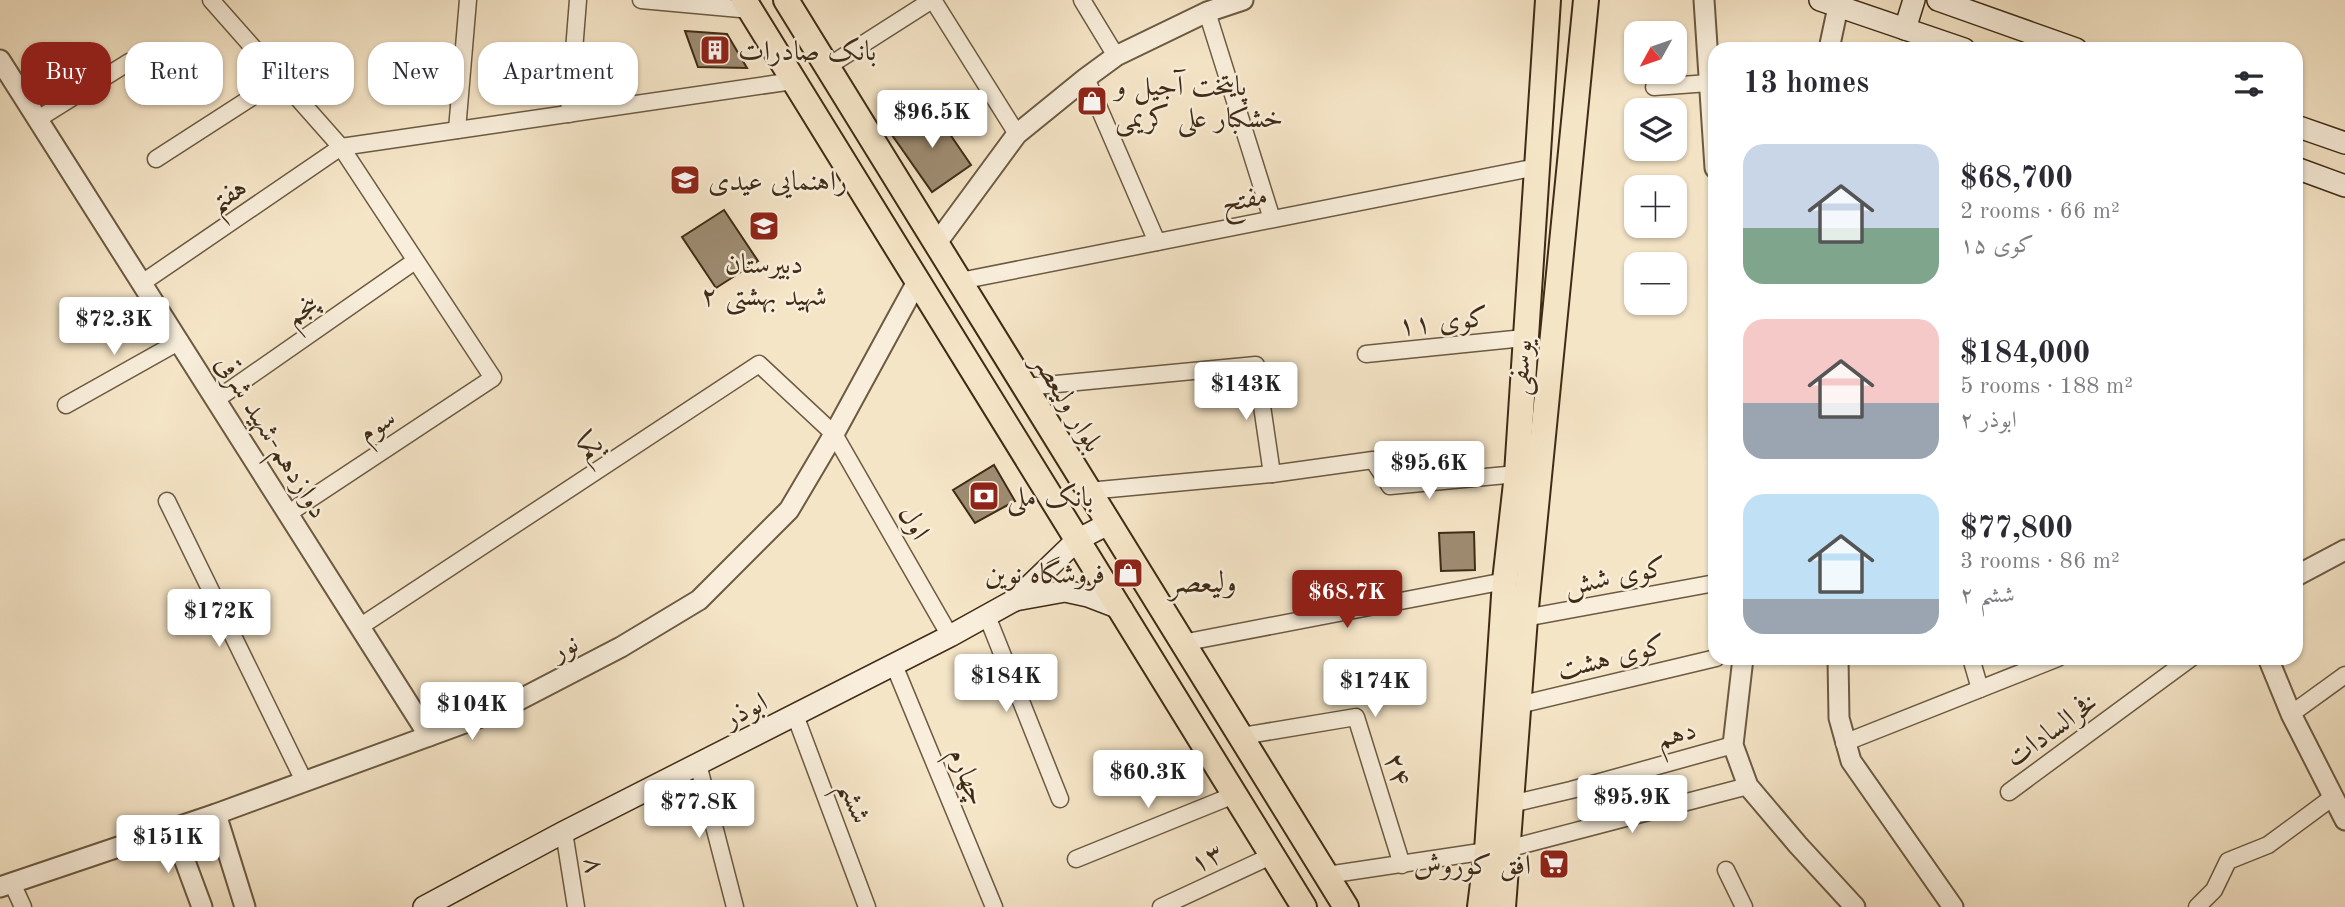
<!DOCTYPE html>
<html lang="en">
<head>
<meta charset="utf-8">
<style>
	body { margin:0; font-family:"Old Standard TT",Amiri,serif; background:#f2f2f3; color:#2b2b33; height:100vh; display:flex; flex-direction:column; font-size:26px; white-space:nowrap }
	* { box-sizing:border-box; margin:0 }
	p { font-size:23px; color:#7c7c81 }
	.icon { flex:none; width:38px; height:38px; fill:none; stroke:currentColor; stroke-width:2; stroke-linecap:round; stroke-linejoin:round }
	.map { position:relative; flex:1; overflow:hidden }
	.panel { position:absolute; left:1708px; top:42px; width:595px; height:623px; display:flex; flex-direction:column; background:#fff; border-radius:21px; box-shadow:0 2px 5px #0004 }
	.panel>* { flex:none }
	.guide { position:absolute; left:21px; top:42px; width:665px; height:63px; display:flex; gap:14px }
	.needle { width:46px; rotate:230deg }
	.buttons { position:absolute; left:1624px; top:21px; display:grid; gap:14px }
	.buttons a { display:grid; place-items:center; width:63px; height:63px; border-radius:14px; background:#fff; box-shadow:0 2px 5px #0004; font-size:35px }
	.price { position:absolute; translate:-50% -60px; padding:0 16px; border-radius:7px; background:#fff; color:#222; font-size:23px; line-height:46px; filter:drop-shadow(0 2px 4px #0008) }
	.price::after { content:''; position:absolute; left:50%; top:42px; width:21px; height:16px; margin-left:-10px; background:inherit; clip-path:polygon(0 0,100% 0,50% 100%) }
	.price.active { background:#8f2418; color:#fff }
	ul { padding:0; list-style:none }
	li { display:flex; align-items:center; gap:21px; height:175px; padding:0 35px }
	li span { display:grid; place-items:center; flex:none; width:196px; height:140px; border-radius:21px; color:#555 }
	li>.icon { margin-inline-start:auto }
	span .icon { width:84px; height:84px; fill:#fffc; stroke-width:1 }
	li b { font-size:30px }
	h2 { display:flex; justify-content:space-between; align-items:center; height:84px; padding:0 35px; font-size:30px }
	.chip { padding:0 24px; border-radius:21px; background:#fff; box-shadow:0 2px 5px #0004; font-size:24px; line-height:63px }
	.chip.active { background:#8f2418; color:#fff }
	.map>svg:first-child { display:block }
	.building { fill:#9e8c72; stroke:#3f2b16; stroke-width:2 }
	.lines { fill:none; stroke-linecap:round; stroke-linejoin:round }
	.minor-casing { stroke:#6c5a42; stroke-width:19 }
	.tertiary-casing { stroke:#6c5a42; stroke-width:23 }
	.secondary-casing { stroke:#3f2b16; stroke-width:24 }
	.primary-casing { stroke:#3f2b16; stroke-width:28 }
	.minor { stroke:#f8eedb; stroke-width:16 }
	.tertiary { stroke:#f8eedb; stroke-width:19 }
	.secondary { stroke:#f8eedb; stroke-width:21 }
	.primary { stroke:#f5e5c7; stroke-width:24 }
	.labels { text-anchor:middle; stroke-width:5; stroke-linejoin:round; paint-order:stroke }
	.poi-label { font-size:28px; fill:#3f2b16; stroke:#f8eedb; text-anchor:start }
	.street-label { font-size:28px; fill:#3f2b16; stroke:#f8eedb }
	.neighbourhood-label { font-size:30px; fill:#3f2b16; stroke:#f8eedb }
</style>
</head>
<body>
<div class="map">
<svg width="2345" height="907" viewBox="0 0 2345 907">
	<rect width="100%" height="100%" fill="#f5e5c7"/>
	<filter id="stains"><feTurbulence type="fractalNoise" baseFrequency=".00286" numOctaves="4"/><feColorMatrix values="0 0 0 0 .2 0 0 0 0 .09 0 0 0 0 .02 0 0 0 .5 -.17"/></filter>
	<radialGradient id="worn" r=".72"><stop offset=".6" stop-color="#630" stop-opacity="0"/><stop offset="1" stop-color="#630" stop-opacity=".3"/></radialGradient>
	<g class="building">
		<polygon points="685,31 727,34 747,68 698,67"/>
		<polygon points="932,108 971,165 932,192 892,135"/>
		<polygon points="724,210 758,261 716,288 682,237"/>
		<polygon points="994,465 1015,501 975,523 953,490"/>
		<polygon points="1474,532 1475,570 1441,571 1439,533"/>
	</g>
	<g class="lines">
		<g class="minor-casing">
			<g id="minor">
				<polyline points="211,0 341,147 493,378 289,513"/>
				<polyline points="641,0 751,10"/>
				<polyline points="933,0 1017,134"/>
				<polyline points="1082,0 1116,56"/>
				<polyline points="1207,12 1272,219"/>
				<polyline points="827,67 932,0"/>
				<polyline points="1086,78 1157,242"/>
				<polyline points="1654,87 1709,83"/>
				<polyline points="569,114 578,0"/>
				<polyline points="38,119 129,62"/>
				<polyline points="457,130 468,0"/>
				<polyline points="156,159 280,79"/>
				<polyline points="960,281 1537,167"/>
				<polyline points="142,283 341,147 793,81"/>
				<polyline points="1366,354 1524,338"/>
				<polyline points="1025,387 1256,365 1272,474"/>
				<polyline points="217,399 415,261"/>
				<polyline points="66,405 180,341"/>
				<polyline points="1088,491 1272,474 1373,460 1390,486 1517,474"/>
				<polyline points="167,501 304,781"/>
				<polyline points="987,616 1060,799"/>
				<polyline points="1525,618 1715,583"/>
				<polyline points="361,626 759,364 834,434 950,636"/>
				<polyline points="1182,643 1505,581"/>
				<polyline points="1971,658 1980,689"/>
				<polyline points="894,665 994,907"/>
				<polyline points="1519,705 1716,658"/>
				<polyline points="2291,714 2345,675"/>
				<polyline points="795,715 867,907"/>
				<polyline points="1242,736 1356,717 1402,865"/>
				<polyline points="1844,743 2058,658"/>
				<polyline points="698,764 735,907"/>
				<polyline points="2009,792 2191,658"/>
				<polyline points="1511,804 1571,790 1733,745"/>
				<polyline points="564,832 576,907"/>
				<polyline points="1507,849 1748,786"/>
				<polyline points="1076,859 1234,795"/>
				<polyline points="1726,870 1744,907"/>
				<polyline points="1327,875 1487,851"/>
				<polyline points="12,883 23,907"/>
				<polyline points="1161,907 1273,855"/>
				<polyline points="2197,907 2214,890 2228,861 2268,845 2333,797"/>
			</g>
		</g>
		<g class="tertiary-casing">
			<g id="tertiary">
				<polyline points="1704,0 1715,168"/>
				<polyline points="1829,49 1838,7"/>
				<polyline points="0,60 429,736"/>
				<polyline points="936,244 1017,134 1086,78 1116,56 1207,12 1243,0"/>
				<polyline points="2296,576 2345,550"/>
				<polyline points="1743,658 1733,745 1748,786 1798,845 1855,907"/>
				<polyline points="1838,658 1839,718 1851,761 1953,907"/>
				<polyline points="2268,658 2291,714 2345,820"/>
				<polyline points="216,814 245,907"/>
				<polyline points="173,829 202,907"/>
				<polyline points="0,887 216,814 500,710 621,647 699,600 789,510 834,434 918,280"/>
			</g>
		</g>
		<g class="secondary-casing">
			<g id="secondary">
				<polyline points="1820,0 1964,49"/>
				<polyline points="1938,0 2076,49"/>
				<polyline points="1905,29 1914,0"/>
				<polyline points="2296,126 2345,143"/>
				<polyline points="2296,168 2345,186"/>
				<polyline points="1015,600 1065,591 1088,596 1122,609"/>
				<polyline points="424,907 564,832 950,636 1015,600 1077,540 1108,524"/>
			</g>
		</g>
		<g class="primary-casing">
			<g id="primary">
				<polyline points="744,0 1304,907"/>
				<polyline points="786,0 1346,907"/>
				<polyline points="1480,907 1487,851 1505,581 1517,474 1548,0"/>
				<polyline points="1503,907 1525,618 1586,0"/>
			</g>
		</g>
		<use href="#minor" class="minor"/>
		<use href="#tertiary" class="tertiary"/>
		<use href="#secondary" class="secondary"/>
		<use href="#primary" class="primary"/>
	</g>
	<defs>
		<g id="building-square" transform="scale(1.575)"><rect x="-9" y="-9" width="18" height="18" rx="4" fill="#8f2418" stroke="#f8eedb"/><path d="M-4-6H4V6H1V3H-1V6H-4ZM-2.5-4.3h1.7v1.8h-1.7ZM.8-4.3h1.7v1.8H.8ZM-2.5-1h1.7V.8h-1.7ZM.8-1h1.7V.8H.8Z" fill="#fff"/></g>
		<g id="shop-square" transform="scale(1.575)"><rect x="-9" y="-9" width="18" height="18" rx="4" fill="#8f2418" stroke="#f8eedb"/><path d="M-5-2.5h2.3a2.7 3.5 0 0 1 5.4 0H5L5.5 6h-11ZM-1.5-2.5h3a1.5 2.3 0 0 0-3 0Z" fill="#fff"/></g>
		<g id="school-square" transform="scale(1.575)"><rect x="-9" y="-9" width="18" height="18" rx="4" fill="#8f2418" stroke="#f8eedb"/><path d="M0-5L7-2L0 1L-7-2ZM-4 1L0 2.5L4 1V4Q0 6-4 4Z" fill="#fff"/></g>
		<g id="bank-square" transform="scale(1.575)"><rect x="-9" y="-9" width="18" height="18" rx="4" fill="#8f2418" stroke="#f8eedb"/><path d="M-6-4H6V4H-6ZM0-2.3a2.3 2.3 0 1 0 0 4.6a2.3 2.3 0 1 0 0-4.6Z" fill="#fff"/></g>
		<g id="supermarket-square" transform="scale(1.575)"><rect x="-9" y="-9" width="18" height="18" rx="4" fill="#8f2418" stroke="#f8eedb"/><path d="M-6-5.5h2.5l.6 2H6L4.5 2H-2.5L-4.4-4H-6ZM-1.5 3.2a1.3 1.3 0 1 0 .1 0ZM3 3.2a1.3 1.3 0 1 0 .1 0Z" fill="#fff"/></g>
	</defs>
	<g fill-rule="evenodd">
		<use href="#building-square" x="715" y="50"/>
		<use href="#shop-square" x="1092" y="101"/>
		<use href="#school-square" x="685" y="180"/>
		<use href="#school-square" x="764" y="226"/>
		<use href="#bank-square" x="984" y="496"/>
		<use href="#shop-square" x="1128" y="573"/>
		<use href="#supermarket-square" x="1554" y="864"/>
	</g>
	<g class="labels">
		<g class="poi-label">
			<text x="738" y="60">بانک صادرات</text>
			<text x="1115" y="95">پایتخت آجیل و<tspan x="1115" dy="32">خشکبار علی کریمی</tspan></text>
			<text x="708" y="190">راهنمایی عیدی</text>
			<text x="764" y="273" text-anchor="middle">دبیرستان<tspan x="764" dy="32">شهید بهشتی ۲</tspan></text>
			<text x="1007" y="506">بانک ملی</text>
			<text x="1105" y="583" text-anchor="end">فروشگاه نوین</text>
			<text x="1531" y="874" text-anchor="end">افق کوروش</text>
		</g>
		<g class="street-label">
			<text transform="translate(227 194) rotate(-34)" y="10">هفتم</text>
			<text transform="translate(1244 198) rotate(-11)" y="10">مفتح</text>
			<text transform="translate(301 309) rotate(-35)" y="10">پنجم</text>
			<text transform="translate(1443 320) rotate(-6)" y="10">کوی ۱۱</text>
			<text transform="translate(1519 367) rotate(-85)" y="10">یوسفی</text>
			<text transform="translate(1069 402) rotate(59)" y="10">بلوار ولیعصر</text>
			<text transform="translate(376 424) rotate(-33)" y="10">سوم</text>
			<text transform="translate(273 436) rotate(58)" y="10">دوازدهم-شهید شرقی</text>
			<text transform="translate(589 445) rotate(-33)" y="10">یکم</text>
			<text transform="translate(915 522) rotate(60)" y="10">اول</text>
			<text transform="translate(1615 575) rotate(-11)" y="10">کوی شش</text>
			<text transform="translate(564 646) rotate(-27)" y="10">نور</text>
			<text transform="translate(1611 656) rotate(-14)" y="10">کوی هشت</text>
			<text transform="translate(745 709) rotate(-27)" y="10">ابوذر</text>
			<text transform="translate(2051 729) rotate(-36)" y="10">فخرالسادات</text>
			<text transform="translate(1676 733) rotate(-16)" y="10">دهم</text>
			<text transform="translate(1399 769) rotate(72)" y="10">۲۴</text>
			<text transform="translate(969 776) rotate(68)" y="10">چهارم</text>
			<text transform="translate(856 802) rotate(69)" y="10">ششم</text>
			<text transform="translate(1206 857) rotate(-25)" y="10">۱۳</text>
			<text transform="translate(596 865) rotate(81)" y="10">۸</text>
		</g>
		<g class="neighbourhood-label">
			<text x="1203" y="592">ولیعصر</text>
		</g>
	</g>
	<rect width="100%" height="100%" filter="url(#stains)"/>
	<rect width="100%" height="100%" fill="url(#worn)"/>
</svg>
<div class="buttons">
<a><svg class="needle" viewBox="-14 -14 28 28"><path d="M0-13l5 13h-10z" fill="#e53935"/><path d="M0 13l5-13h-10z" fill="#7c7c81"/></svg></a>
<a><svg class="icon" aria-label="layers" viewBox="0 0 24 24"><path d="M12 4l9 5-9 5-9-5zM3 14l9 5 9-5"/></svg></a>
<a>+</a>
<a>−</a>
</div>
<b class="price" style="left:932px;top:150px">$96.5K</b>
<b class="price" style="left:114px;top:357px">$72.3K</b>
<b class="price" style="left:1246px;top:422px">$143K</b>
<b class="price" style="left:1429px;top:501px">$95.6K</b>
<b class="price active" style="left:1347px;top:630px">$68.7K</b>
<b class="price" style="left:219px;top:649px">$172K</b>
<b class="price" style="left:1006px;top:714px">$184K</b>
<b class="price" style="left:1375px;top:719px">$174K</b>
<b class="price" style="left:472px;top:742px">$104K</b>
<b class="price" style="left:1148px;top:810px">$60.3K</b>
<b class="price" style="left:1632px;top:835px">$95.9K</b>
<b class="price" style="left:699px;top:840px">$77.8K</b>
<b class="price" style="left:168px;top:875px">$151K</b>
<div class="guide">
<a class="chip active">Buy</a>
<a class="chip">Rent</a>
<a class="chip">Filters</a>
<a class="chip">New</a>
<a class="chip">Apartment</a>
</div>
<section class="panel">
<h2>13 homes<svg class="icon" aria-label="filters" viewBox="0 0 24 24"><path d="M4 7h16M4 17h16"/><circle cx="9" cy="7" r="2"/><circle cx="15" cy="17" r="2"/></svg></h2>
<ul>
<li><span style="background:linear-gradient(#c9d6e8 60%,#7fa58c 0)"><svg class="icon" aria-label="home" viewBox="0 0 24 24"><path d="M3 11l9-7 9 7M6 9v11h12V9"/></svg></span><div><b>$68,700</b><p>2 rooms · 66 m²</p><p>کوی ۱۵</p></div></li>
<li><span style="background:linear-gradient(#f6c9c9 60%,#9aa5b1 0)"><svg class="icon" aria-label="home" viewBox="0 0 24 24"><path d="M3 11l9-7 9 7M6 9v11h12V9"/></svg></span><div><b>$184,000</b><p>5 rooms · 188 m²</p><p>۲ ابوذر</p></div></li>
<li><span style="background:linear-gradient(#bfe0f5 75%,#9aa5b1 0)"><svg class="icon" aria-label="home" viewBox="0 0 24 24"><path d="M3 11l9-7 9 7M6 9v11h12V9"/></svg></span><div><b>$77,800</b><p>3 rooms · 86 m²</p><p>ششم ۲</p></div></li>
</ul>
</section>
</div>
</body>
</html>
